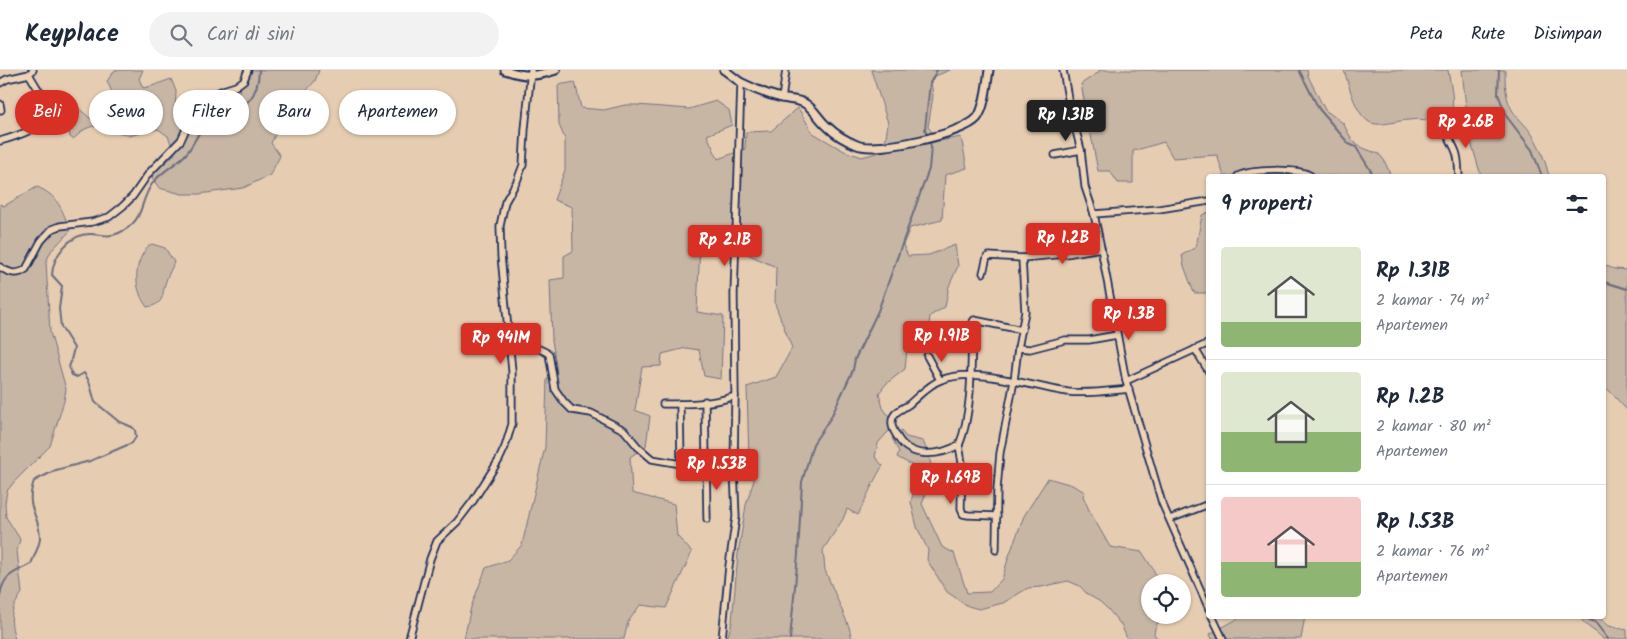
<!DOCTYPE html>
<html lang="id">
<head>
<meta charset="utf-8">
<style>
	body { margin:0; font-family:Kalam,sans-serif; background:#f2f2f3; color:#1f2937; height:100vh; display:flex; flex-direction:column; font-size:19px; white-space:nowrap }
	* { box-sizing:border-box; margin:0 }
	p { font-size:16px; color:#747a83 }
	.icon { flex:none; width:28px; height:28px; fill:none; stroke:currentColor; stroke-width:2; stroke-linecap:round; stroke-linejoin:round }
	.map { position:relative; flex:1; overflow:hidden }
	.drawer { position:absolute; left:1206px; top:104px; width:400px; height:445px; display:flex; flex-direction:column; background:#fff; border-radius:5px; box-shadow:0 1px 4px #0004 }
	.drawer>* { flex:none }
	.top-card { position:absolute; left:15px; top:20px; width:475px; height:45px; display:flex; gap:10px }
	.fabs { position:absolute; left:1141px; top:504px; display:grid; gap:10px }
	.fabs a { display:grid; place-items:center; width:50px; height:50px; border-radius:50%; background:#fff; box-shadow:0 1px 4px #0004; font-size:25px }
	.price { position:absolute; translate:-50% -42px; padding:0 11px; border-radius:5px; background:#d93025; color:#fff; font-size:16px; line-height:32px; filter:drop-shadow(0 1px 2px #0008) }
	.price::after { content:''; position:absolute; left:50%; top:30px; width:15px; height:11px; margin-left:-8px; background:inherit; clip-path:polygon(0 0,100% 0,50% 100%) }
	.price.active { background:#222; color:#fff }
	ul { padding:0; list-style:none }
	li { display:flex; align-items:center; gap:15px; height:125px; padding:0 15px }
	li+li { border-top:1px solid #e0e1e3 }
	li span { display:grid; place-items:center; flex:none; width:140px; height:100px; border-radius:5px; color:#555 }
	li>.icon { margin-inline-start:auto }
	span .icon { width:60px; height:60px; fill:#fffc; stroke-width:1 }
	li b { font-size:21px }
	h2 { display:flex; justify-content:space-between; align-items:center; height:60px; padding:0 15px; font-size:21px }
	.chip { padding:0 18px; border-radius:22px; background:#fff; box-shadow:0 1px 4px #0004; font-size:18px; line-height:45px }
	.chip.active { background:#d93025; color:#fff }
	header { display:flex; align-items:center; gap:30px; box-sizing:border-box; height:70px; padding:0 25px; background:#fff; border-bottom:1px solid #e0e1e3 }
	header strong { font-size:24px }
	nav { display:flex; gap:28px; margin-inline-start:auto; font-size:18px }
	.search { width:350px; height:45px; background:#f2f2f3; display:flex; align-items:center; gap:12px; box-sizing:border-box; padding:0 18px; border-radius:28px; color:#747a83; font-size:19px }
	.map>svg:first-child { display:block }
	.green { fill:#c8b6a5; stroke:#727282 }
	.lines { fill:none; stroke-linecap:round; stroke-linejoin:round }
	.stream { stroke:#6b6d7f; stroke-width:2 }
	.minor-casing { stroke:#1b2f5e; stroke-width:9 }
	.tertiary-casing { stroke:#1b2f5e; stroke-width:11 }
	.minor { stroke:#eed4b5; stroke-width:5.5 }
	.tertiary { stroke:#eed4b5; stroke-width:7 }
</style>
</head>
<body>
<header>
<strong>Keyplace</strong>
<div class="search"><svg class="icon" aria-label="search" viewBox="0 0 24 24"><circle cx="10" cy="10" r="6"/><path d="M15 15l6 6"/></svg>Cari di sini</div>
<nav><a>Peta</a><a>Rute</a><a>Disimpan</a></nav>
</header>
<div class="map">
<svg width="1627" height="569" viewBox="0 0 1627 569">
	<rect width="100%" height="100%" fill="#e6cdb2"/>
	<filter id="ink" filterUnits="userSpaceOnUse"><feTurbulence type="fractalNoise" baseFrequency=".02" numOctaves="2"/><feDisplacementMap in="SourceGraphic" scale="10" xChannelSelector="R" yChannelSelector="G"/><feConvolveMatrix kernelMatrix="1 2 1 2 8 2 1 2 1" color-interpolation-filters="sRGB"/></filter>
	<g filter="url(#ink)">
		<g class="green">
			<polygon points="115,0 143,0 139,9 143,18 152,16 171,9 176,21 175,44 190,63 209,40 225,32 239,22 243,0 319,0 315,11 305,22 285,45 271,73 280,86 270,105 243,118 199,124 182,124 159,118 152,107 159,98 175,84 168,66 158,59 129,66 114,60 93,56 85,59 73,69 70,67 66,47 77,37 91,49 115,29 107,11"/>
			<path d="M871,0H950L935,6L931,12L933,26L928,57L939,71L961,67L967,98L945,105L942,150L910,158L903,175L908,186L929,185L955,175L958,196L949,216L945,237L930,246L928,266L907,279L905,299L886,314L879,323L883,338L895,354L878,373L875,387L883,396C879,399 862,437 858,445L847,439L843,449L823,480L825,500L849,557L852,569H727L732,552L738,484L746,435L754,410L749,391L747,317L776,307L792,278L775,234L776,197L749,185L744,169L700,172L697,242L723,246L721,309L704,306L699,280L686,278L662,284L661,296L642,297L635,340L650,346L646,376L630,387L632,423L674,434L677,466L692,482L666,538L640,535L628,552L624,569H464L471,537L486,498L508,490L522,475L545,377L547,309L557,302L552,270L550,210L564,208V186L573,181L572,137L554,130L565,100V69L559,55L558,15L575,12L581,38L604,40L625,35H637L689,39L716,31L729,40L732,55L707,65L718,89L745,79L746,62L771,61L798,38L813,63L844,81L862,87L884,81L888,53Z"/>
			<polygon points="1099,0 1307,0 1308,6 1325,40 1343,53 1352,70 1363,78 1379,84 1384,90 1391,106 1224,106 1217,85 1173,88 1164,72 1133,81 1133,113 1118,113 1110,101 1098,101 1081,14 1099,2"/>
			<path d="M1344,0H1448C1450,15 1462,51 1437,53C1432,53 1430,51 1426,50C1421,49 1415,49 1410,50C1399,50 1387,55 1376,54C1357,53 1349,15 1344,0Z"/>
			<path d="M1462,0H1505C1505,13 1505,26 1511,38C1515,46 1523,52 1529,60C1539,73 1545,90 1549,106H1481L1469,65Z"/>
			<path d="M37,117C58,125 63,141 70,161L51,181L46,192L50,262L66,319L64,331L50,376L14,412L7,421L5,433L6,447L20,469L17,481L22,523C10,541 9,548 15,569H0V134L4,136Z"/>
			<polygon points="1209,142 1209,223 1194,223 1184,196 1182,185 1196,177 1202,145"/>
			<path d="M152,174L165,178L174,192C172,199 168,204 166,211C161,225 166,234 147,237C135,221 133,199 144,182C147,178 147,176 152,174Z"/>
			<polygon points="1604,195 1614,199 1627,200 1627,340 1604,315"/>
			<path d="M901,361L906,367L923,371C936,403 933,404 922,434L942,477L954,483L967,523L990,522L1002,509L1009,486L1024,446L1048,408L1072,415L1085,422L1083,426L1089,440L1110,477L1142,482L1153,499L1159,512H1150V545H1162L1155,558L1154,564L1158,569H1127L1122,556L1108,539L1099,531L1088,525L1080,516L1068,511L1041,517L1028,518L1003,533L979,539L968,536L947,522L927,490L928,480L917,457L911,432L915,415V397L897,387L899,382L892,368Z"/>
			<polygon points="1243,546 1305,546 1301,569 1212,569 1210,564"/>
			<path d="M1582,546H1598L1609,556L1627,560V569H1603C1597,561 1587,558 1581,549Z"/>
		</g>
		<g class="lines">
			<g class="stream">
				<polyline points="1299,0 1319,39 1349,74 1356,77 1374,106"/>
				<polyline points="1499,0 1498,24 1507,47 1532,80 1542,106"/>
				<polyline points="927,65 925,59 930,13 937,0"/>
				<polyline points="1604,212 1627,219"/>
				<path d="M0,526C3,505 13,503 31,494C34,486 40,475 40,468C40,444 24,439 34,411L56,400L90,391L132,373L136,367L135,360L132,357L118,351L95,332L89,311L84,303L77,307L72,305L69,298L74,278L61,257L59,239L62,216L52,205C53,186 69,164 90,164C100,164 107,168 119,163C146,150 138,134 152,114C160,102 176,95 186,84C193,76 196,66 203,58C206,55 212,53 216,51C242,37 258,33 259,0"/>
				<polyline points="1581,546 1595,552 1608,569"/>
				<polyline points="790,569 798,484 802,412 813,374 831,347 853,300 855,289 878,241 929,99 931,77 929,70"/>
			</g>
			<g class="minor-casing">
				<g id="minor">
					<polyline points="1063,0 1069,34 1081,80 1085,117 1094,144 1101,178 1126,311 1162,433 1209,539"/>
					<polyline points="0,13 7,9 29,4"/>
					<polyline points="782,29 786,0"/>
					<polyline points="0,34 1,40"/>
					<path d="M1447,52C1445,65 1452,71 1456,82C1459,90 1458,98 1459,106"/>
					<path d="M0,71C18,66 39,59 53,45L48,29L38,19L29,4L33,0"/>
					<polyline points="1055,85 1081,80"/>
					<path d="M1238,106C1251,99 1299,98 1311,106"/>
					<polyline points="1094,144 1159,139 1209,131"/>
					<path d="M0,197C9,203 17,206 26,199L41,171L52,159L60,156L92,152L109,147L123,136L133,126L149,103L181,70L195,39L204,30L223,20L236,16L244,10L248,0"/>
					<polyline points="983,203 987,187 989,186 1022,188 1066,184 1101,178"/>
					<polyline points="1113,246 1149,239"/>
					<path d="M1022,260L974,250L972,253C971,289 973,343 959,375C939,386 911,389 898,368C895,363 892,359 892,354C891,343 900,340 908,335C918,327 929,314 941,310C978,296 1030,317 1068,322C1088,324 1109,321 1129,319"/>
					<path d="M510,277C525,274 536,276 549,284L555,319L564,332L572,340L591,343L624,360L638,377L652,389L681,394L734,393"/>
					<polyline points="1018,278 1030,279 1065,270 1089,270 1117,265"/>
					<polyline points="1195,279 1209,302"/>
					<polyline points="927,286 940,310"/>
					<polyline points="1126,311 1209,273"/>
					<polyline points="705,331 707,449"/>
					<path d="M663,334C687,334 713,334 735,326L734,224L741,13"/>
					<polyline points="680,334 681,394"/>
					<polyline points="959,375 962,393 961,438 963,444 968,445 997,446"/>
					<polyline points="1170,449 1209,434"/>
					<polyline points="996,480 997,419 1000,383 1014,311 1018,278 1025,242 1022,188"/>
					<polyline points="1212,546 1223,569"/>
					<polyline points="409,569 430,489 437,471 457,452 473,431 499,390 505,377 512,354 512,301 501,186 500,156 505,132 517,111 523,95 525,59 531,0"/>
					<polyline points="722,569 729,496 736,447 734,400 735,326"/>
				</g>
			</g>
			<g class="tertiary-casing">
				<g id="tertiary">
					<path d="M505,0C525,7 535,7 556,0"/>
					<path d="M724,0C731,4 736,10 742,13C754,19 769,25 782,28C789,30 797,29 804,33C814,38 819,50 828,57C836,65 847,71 857,75C876,83 964,64 977,48C985,38 987,13 989,0"/>
				</g>
			</g>
			<use href="#minor" class="minor"/>
			<use href="#tertiary" class="tertiary"/>
		</g>
	</g>
</svg>
<div class="fabs">
<a><svg class="icon" aria-label="locate" viewBox="0 0 24 24"><circle cx="12" cy="12" r="6"/><path d="M12 2v4M12 18v4M2 12h4M18 12h4"/></svg></a>
</div>
<b class="price active" style="left:1066px;top:72px">Rp 1.31B</b>
<b class="price" style="left:1466px;top:79px">Rp 2.6B</b>
<b class="price" style="left:1063px;top:195px">Rp 1.2B</b>
<b class="price" style="left:725px;top:197px">Rp 2.1B</b>
<b class="price" style="left:1129px;top:271px">Rp 1.3B</b>
<b class="price" style="left:942px;top:293px">Rp 1.91B</b>
<b class="price" style="left:501px;top:295px">Rp 941M</b>
<b class="price" style="left:717px;top:421px">Rp 1.53B</b>
<b class="price" style="left:951px;top:435px">Rp 1.69B</b>
<div class="top-card">
<a class="chip active">Beli</a>
<a class="chip">Sewa</a>
<a class="chip">Filter</a>
<a class="chip">Baru</a>
<a class="chip">Apartemen</a>
</div>
<section class="drawer">
<h2>9 properti<svg class="icon" aria-label="filters" viewBox="0 0 24 24"><path d="M4 7h16M4 17h16"/><circle cx="9" cy="7" r="2"/><circle cx="15" cy="17" r="2"/></svg></h2>
<ul>
<li><span style="background:linear-gradient(#dfe7d0 75%,#8fb573 0)"><svg class="icon" aria-label="home" viewBox="0 0 24 24"><path d="M3 11l9-7 9 7M6 9v11h12V9"/></svg></span><div><b>Rp 1.31B</b><p>2 kamar · 74 m²</p><p>Apartemen</p></div></li>
<li><span style="background:linear-gradient(#dfe7d0 60%,#8fb573 0)"><svg class="icon" aria-label="home" viewBox="0 0 24 24"><path d="M3 11l9-7 9 7M6 9v11h12V9"/></svg></span><div><b>Rp 1.2B</b><p>2 kamar · 80 m²</p><p>Apartemen</p></div></li>
<li><span style="background:linear-gradient(#f6c9c9 65%,#8fb573 0)"><svg class="icon" aria-label="home" viewBox="0 0 24 24"><path d="M3 11l9-7 9 7M6 9v11h12V9"/></svg></span><div><b>Rp 1.53B</b><p>2 kamar · 76 m²</p><p>Apartemen</p></div></li>
</ul>
</section>
</div>
</body>
</html>
